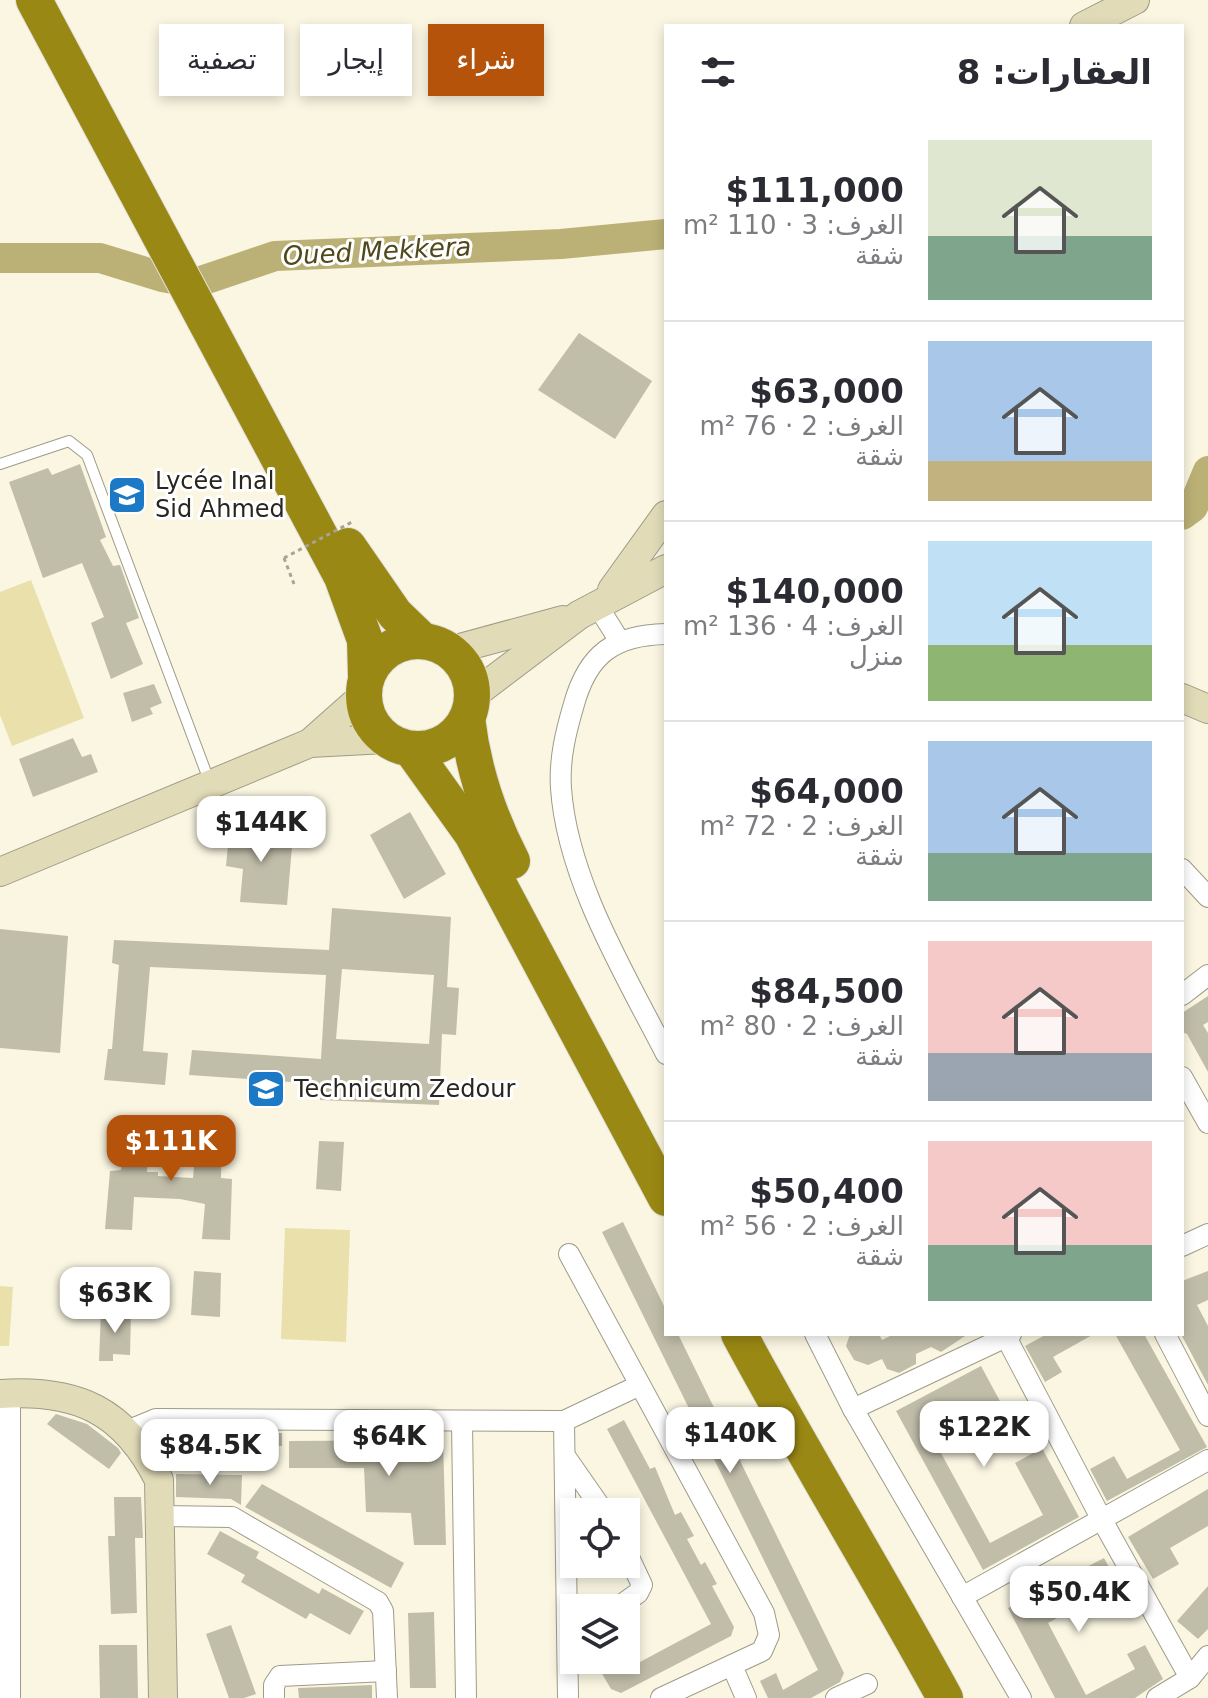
<!DOCTYPE html>
<html lang="ar">
<head>
<meta charset="utf-8">
<style>
	body { margin:0; font-family:"DejaVu Sans","Noto Sans Arabic",sans-serif; background:#f2f2f3; color:#2b2b33; direction:rtl; height:100vh; display:flex; flex-direction:column; font-size:30px; white-space:nowrap }
	* { box-sizing:border-box; margin:0 }
	p { font-size:26px; color:#7c7c81 }
	.icon { flex:none; width:44px; height:44px; fill:none; stroke:currentColor; stroke-width:2; stroke-linecap:round; stroke-linejoin:round }
	.map { position:relative; flex:1; overflow:hidden; direction:ltr }
	.panel { position:absolute; left:664px; top:24px; width:520px; height:1312px; display:flex; flex-direction:column; background:#fff; border-radius:0px; box-shadow:0 4px 12px #0003; direction:rtl }
	.panel>* { flex:none }
	.top-card { position:absolute; left:24px; top:24px; width:520px; height:72px; direction:rtl; display:flex; gap:16px }
	.tools { position:absolute; left:560px; top:1498px; display:grid; gap:16px }
	.tools a { display:grid; place-items:center; width:80px; height:80px; border-radius:0px; background:#fff; box-shadow:0 4px 12px #0003; font-size:40px }
	.price { position:absolute; translate:-50% -68px; padding:0 18px; border-radius:16px; background:#fff; color:#222; font-size:26px; line-height:52px; filter:drop-shadow(0 2px 4px #0008) }
	.price::after { content:''; position:absolute; left:50%; top:48px; width:24px; height:18px; margin-left:-12px; background:inherit; clip-path:polygon(0 0,100% 0,50% 100%) }
	.price.current { background:#b45309; color:#fff }
	ul { padding:0; list-style:none }
	li { display:flex; align-items:center; gap:24px; height:200px; padding:0 32px }
	li+li { border-top:2px solid #e1e1e2 }
	li span { display:grid; place-items:center; flex:none; width:224px; height:160px; border-radius:0px; color:#555 }
	li>.icon { margin-inline-start:auto }
	span .icon { width:96px; height:96px; fill:#fffc; stroke-width:1 }
	li b { font-size:34px }
	h2 { display:flex; justify-content:space-between; align-items:center; height:96px; padding:0 32px; font-size:34px }
	.tag { padding:0 28px; border-radius:0px; background:#fff; box-shadow:0 4px 12px #0003; font-size:28px; line-height:72px }
	.tag.current { background:#b45309; color:#fff }
	.map>svg:first-child { display:block }
	.green { fill:#e9e0ac }
	.lines { fill:none; stroke-linecap:round; stroke-linejoin:round }
	.river { stroke:#bbb075; stroke-width:30 }
	.building { fill:#c0bda9; fill-rule:evenodd }
	.lane-casing { stroke:#9e9b88; stroke-width:12 }
	.street-casing { stroke:#9e9b88; stroke-width:22 }
	.secondary-casing { stroke:#9e9b88; stroke-width:30 }
	.highway-casing { stroke:#e1e1e0; stroke-width:38 }
	.path { stroke:#a7a495; stroke-width:3; stroke-dasharray:4 4; stroke-linecap:butt }
	.lane { stroke:#fff; stroke-width:10 }
	.street { stroke:#fff; stroke-width:20 }
	.secondary { stroke:#e1dbb8; stroke-width:28 }
	.highway { stroke:#9a8814; stroke-width:36 }
	.path-bridge { stroke:#a7a495; stroke-width:3; stroke-dasharray:4 4; stroke-linecap:butt }
	.labels { text-anchor:middle; stroke-width:6; stroke-linejoin:round; paint-order:stroke }
	.poi-label { font-size:24px; fill:#28261f; stroke:#fff; text-anchor:start }
	.water-label { font-size:26px; font-style:italic; fill:#51491b; stroke:#fff }
</style>
</head>
<body>
<div class="map">
<svg width="1208" height="1698" viewBox="0 0 1208 1698">
	<rect width="100%" height="100%" fill="#faf6e2"/>
	<g class="green">
		<polygon points="31,580 84,718 12,746 0,715 0,592"/>
		<polygon points="285,1228 350,1230 346,1342 281,1339"/>
		<polygon points="0,1286 13,1287 9,1346 0,1346"/>
	</g>
	<g class="lines">
		<g class="river">
			<polyline points="0,258 100,258 162,277 195,283 275,256 561,244 666,234"/>
			<polyline points="1182,515 1193,507 1208,471"/>
		</g>
	</g>
	<g class="building">
		<polygon points="579,333 652,381 615,439 538,390"/>
		<polygon points="80,464 106,537 100,540 113,566 120,565 139,618 126,623 143,664 111,679 91,623 104,617 82,563 43,578 9,482 48,468 52,475"/>
		<polygon points="154,684 162,703 150,708 153,714 132,722 123,693"/>
		<polygon points="73,738 82,757 91,754 98,772 33,797 19,759"/>
		<polygon points="410,812 446,874 404,899 370,835"/>
		<polygon points="230,825 250,825 249,832 293,835 287,905 240,902 243,869 226,866"/>
		<path d="M332,908L451,917L447,987L459,988L456,1035L442,1034L439,1105L320,1100V1084L189,1075L192,1050L321,1059L326,975L150,967L143,1051L168,1053L165,1085L104,1080L108,1049H112L119,965L112,963L114,940L329,950ZM342,969L434,975L429,1044L336,1039Z"/>
		<polygon points="0,929 68,936 60,1053 0,1048"/>
		<polygon points="1208,996 1208,1022 1203,1025 1208,1033 1208,1072 1187,1034 1182,1032 1182,1013"/>
		<polygon points="126,1124 150,1125 147,1172 158,1172 158,1176 193,1178 197,1131 222,1132 221,1178 232,1179 230,1240 202,1239 205,1204 180,1199 134,1197 132,1230 105,1229 110,1171 121,1170"/>
		<polygon points="319,1141 344,1142 341,1191 316,1189"/>
		<polygon points="623,1222 666,1310 666,1334 678,1334 844,1673 840,1682 811,1698 768,1698 760,1681 776,1673 783,1690 818,1670 602,1232"/>
		<polygon points="194,1271 221,1273 220,1317 191,1315"/>
		<polygon points="1208,1271 1208,1300 1197,1305 1208,1326 1208,1385 1182,1336 1182,1281"/>
		<polygon points="101,1311 131,1312 130,1355 113,1354 113,1361 99,1361"/>
		<polygon points="850,1334 879,1334 882,1340 894,1334 968,1334 941,1352 931,1347 916,1354 916,1364 899,1373 887,1369 882,1359 868,1365 854,1360 846,1346"/>
		<polygon points="1047,1334 1094,1334 1053,1357 1062,1372 1045,1382 1025,1346"/>
		<polygon points="1115,1334 1144,1334 1207,1447 1107,1501 1090,1469 1114,1456 1127,1479 1180,1450"/>
		<polygon points="981,1366 1001,1403 978,1415 974,1406 929,1431 990,1543 1043,1515 1015,1463 1042,1448 1079,1517 983,1570 896,1411"/>
		<polygon points="56,1414 87,1424 118,1448 121,1453 109,1469 47,1424"/>
		<polygon points="624,1420 650,1469 655,1467 675,1515 681,1512 694,1536 687,1539 701,1565 705,1562 717,1584 712,1586 734,1627 731,1636 621,1693 611,1689 594,1660 618,1660 625,1670 711,1624 607,1429"/>
		<polygon points="166,1432 282,1433 282,1446 166,1445"/>
		<polygon points="443,1440 446,1545 414,1545 411,1513 366,1512 364,1468 289,1468 289,1441"/>
		<polygon points="176,1474 242,1475 241,1505 231,1499 176,1497"/>
		<polygon points="262,1484 404,1563 391,1588 245,1507"/>
		<polygon points="1208,1489 1208,1526 1170,1548 1179,1564 1153,1579 1128,1537"/>
		<polygon points="114,1497 141,1497 143,1538 135,1538 137,1613 111,1614 108,1536 115,1536"/>
		<polygon points="220,1531 259,1552 256,1558 319,1594 322,1588 364,1611 350,1635 310,1613 306,1619 241,1582 245,1575 207,1554"/>
		<polygon points="1104,1558 1127,1600 1101,1613 1094,1598 1048,1623 1086,1695 1135,1669 1127,1654 1145,1645 1163,1679 1135,1698 1055,1698 1008,1608"/>
		<polygon points="1208,1586 1208,1629 1198,1639 1177,1621"/>
		<polygon points="434,1612 436,1688 410,1688 408,1613"/>
		<polygon points="231,1625 256,1694 244,1698 229,1698 206,1634"/>
		<polygon points="99,1645 137,1645 138,1698 100,1698"/>
		<polygon points="372,1685 372,1698 299,1698 298,1688"/>
	</g>
	<g class="lines">
		<g class="lane-casing">
			<polyline id="lane" points="0,464 69,441 87,455 210,783"/>
		</g>
		<g class="street-casing">
			<g id="street">
				<polyline points="597,605 619,640"/>
				<path d="M666,634C614,635 588,654 574,704C566,731 559,759 561,788C567,879 625,974 666,1054"/>
				<polyline points="1182,869 1208,897"/>
				<polyline points="1182,995 1208,975"/>
				<polyline points="1182,1077 1208,1123"/>
				<polyline points="1182,1246 1208,1234"/>
				<polyline points="569,1254 764,1613 769,1635 762,1651 661,1698"/>
				<polyline points="815,1334 853,1409 1021,1698"/>
				<polyline points="1011,1334 1006,1337 1102,1520 1190,1678"/>
				<polyline points="1165,1334 1208,1416"/>
				<polyline points="853,1409 1006,1337 1004,1334"/>
				<polyline points="564,1421 568,1698"/>
				<polyline points="462,1422 466,1698"/>
				<polyline points="127,1431 156,1419 564,1421 640,1385"/>
				<polyline points="565,1456 604,1512"/>
				<polyline points="161,1516 232,1517 378,1602 383,1611 387,1698"/>
				<polyline points="962,1597 1208,1460"/>
				<polyline points="617,1608 638,1593 642,1585 626,1551"/>
				<polyline points="733,1668 746,1698"/>
				<polyline points="10,1698 10,1393"/>
				<polyline points="274,1698 274,1685 280,1676 386,1671"/>
				<polyline points="836,1698 867,1684"/>
				<polyline points="1157,1698 1190,1678 1208,1656"/>
			</g>
		</g>
		<g class="secondary-casing">
			<g id="secondary">
				<polyline points="1084,26 1135,0"/>
				<polyline points="612,590 666,515"/>
				<polyline points="449,651 563,620"/>
				<polyline points="472,696 579,615 666,569"/>
				<polyline points="1182,698 1208,709"/>
				<polyline points="310,743 386,739"/>
				<polyline points="0,872 310,743 363,696"/>
				<path d="M0,1394C77,1389 124,1410 159,1480L163,1698"/>
			</g>
		</g>
		<g class="highway-casing">
			<g id="highway">
				<polyline points="34,0 342,577 365,640 366,677"/>
				<polyline points="348,546 395,614 423,641"/>
				<circle cx="418" cy="695" r="54"/>
				<path d="M467,718C473,769 488,815 512,861"/>
				<polyline points="411,749 472,834 666,1198"/>
				<path d="M739,1334C805,1457 878,1575 945,1698"/>
			</g>
		</g>
		<polyline class="path" points="284,558 294,584"/>
		<use href="#lane" class="lane"/>
		<use href="#street" class="street"/>
		<use href="#secondary" class="secondary"/>
		<use href="#highway" class="highway"/>
		<polyline class="path-bridge" points="284,558 352,522"/>
	</g>
	<defs>
		<g id="school-square" transform="scale(2)"><rect x="-9" y="-9" width="18" height="18" rx="4" fill="#1b79c5" stroke="#fff"/><path d="M0-5L7-2L0 1L-7-2ZM-4 1L0 2.5L4 1V4Q0 6-4 4Z" fill="#fff"/></g>
	</defs>
	<g fill-rule="evenodd">
		<use href="#school-square" x="127" y="495"/>
		<use href="#school-square" x="266" y="1089"/>
	</g>
	<g class="labels">
		<g class="poi-label">
			<text x="155" y="489">Lycée Inal<tspan x="155" dy="28">Sid Ahmed</tspan></text>
			<text x="294" y="1097">Technicum Zedour</text>
		</g>
		<g class="water-label">
			<text transform="translate(377 251) rotate(-3)" y="9">Oued Mekkera</text>
		</g>
	</g>
</svg>
<div class="tools">
<a><svg class="icon" aria-label="locate" viewBox="0 0 24 24"><circle cx="12" cy="12" r="6"/><path d="M12 2v4M12 18v4M2 12h4M18 12h4"/></svg></a>
<a><svg class="icon" aria-label="layers" viewBox="0 0 24 24"><path d="M12 4l9 5-9 5-9-5zM3 14l9 5 9-5"/></svg></a>
</div>
<b class="price" style="left:261px;top:864px">$144K</b>
<b class="price current" style="left:171px;top:1183px">$111K</b>
<b class="price" style="left:115px;top:1335px">$63K</b>
<b class="price" style="left:984px;top:1469px">$122K</b>
<b class="price" style="left:730px;top:1475px">$140K</b>
<b class="price" style="left:389px;top:1478px">$64K</b>
<b class="price" style="left:210px;top:1487px">$84.5K</b>
<b class="price" style="left:1079px;top:1634px">$50.4K</b>
<div class="top-card">
<a class="tag current">شراء</a>
<a class="tag">إيجار</a>
<a class="tag">تصفية</a>
</div>
<section class="panel">
<h2>العقارات: 8<svg class="icon" aria-label="filters" viewBox="0 0 24 24"><path d="M4 7h16M4 17h16"/><circle cx="9" cy="7" r="2"/><circle cx="15" cy="17" r="2"/></svg></h2>
<ul>
<li><span style="background:linear-gradient(#dfe7d0 60%,#7fa58c 0)"><svg class="icon" aria-label="home" viewBox="0 0 24 24"><path d="M3 11l9-7 9 7M6 9v11h12V9"/></svg></span><div><b>$111,000</b><p>الغرف: 3 · 110 m²</p><p>شقة</p></div></li>
<li><span style="background:linear-gradient(#a9c7e8 75%,#c2b280 0)"><svg class="icon" aria-label="home" viewBox="0 0 24 24"><path d="M3 11l9-7 9 7M6 9v11h12V9"/></svg></span><div><b>$63,000</b><p>الغرف: 2 · 76 m²</p><p>شقة</p></div></li>
<li><span style="background:linear-gradient(#bfe0f5 65%,#8fb573 0)"><svg class="icon" aria-label="home" viewBox="0 0 24 24"><path d="M3 11l9-7 9 7M6 9v11h12V9"/></svg></span><div><b>$140,000</b><p>الغرف: 4 · 136 m²</p><p>منزل</p></div></li>
<li><span style="background:linear-gradient(#a9c7e8 70%,#7fa58c 0)"><svg class="icon" aria-label="home" viewBox="0 0 24 24"><path d="M3 11l9-7 9 7M6 9v11h12V9"/></svg></span><div><b>$64,000</b><p>الغرف: 2 · 72 m²</p><p>شقة</p></div></li>
<li><span style="background:linear-gradient(#f6c9c9 70%,#9aa5b1 0)"><svg class="icon" aria-label="home" viewBox="0 0 24 24"><path d="M3 11l9-7 9 7M6 9v11h12V9"/></svg></span><div><b>$84,500</b><p>الغرف: 2 · 80 m²</p><p>شقة</p></div></li>
<li><span style="background:linear-gradient(#f6c9c9 65%,#7fa58c 0)"><svg class="icon" aria-label="home" viewBox="0 0 24 24"><path d="M3 11l9-7 9 7M6 9v11h12V9"/></svg></span><div><b>$50,400</b><p>الغرف: 2 · 56 m²</p><p>شقة</p></div></li>
</ul>
</section>
</div>
</body>
</html>
